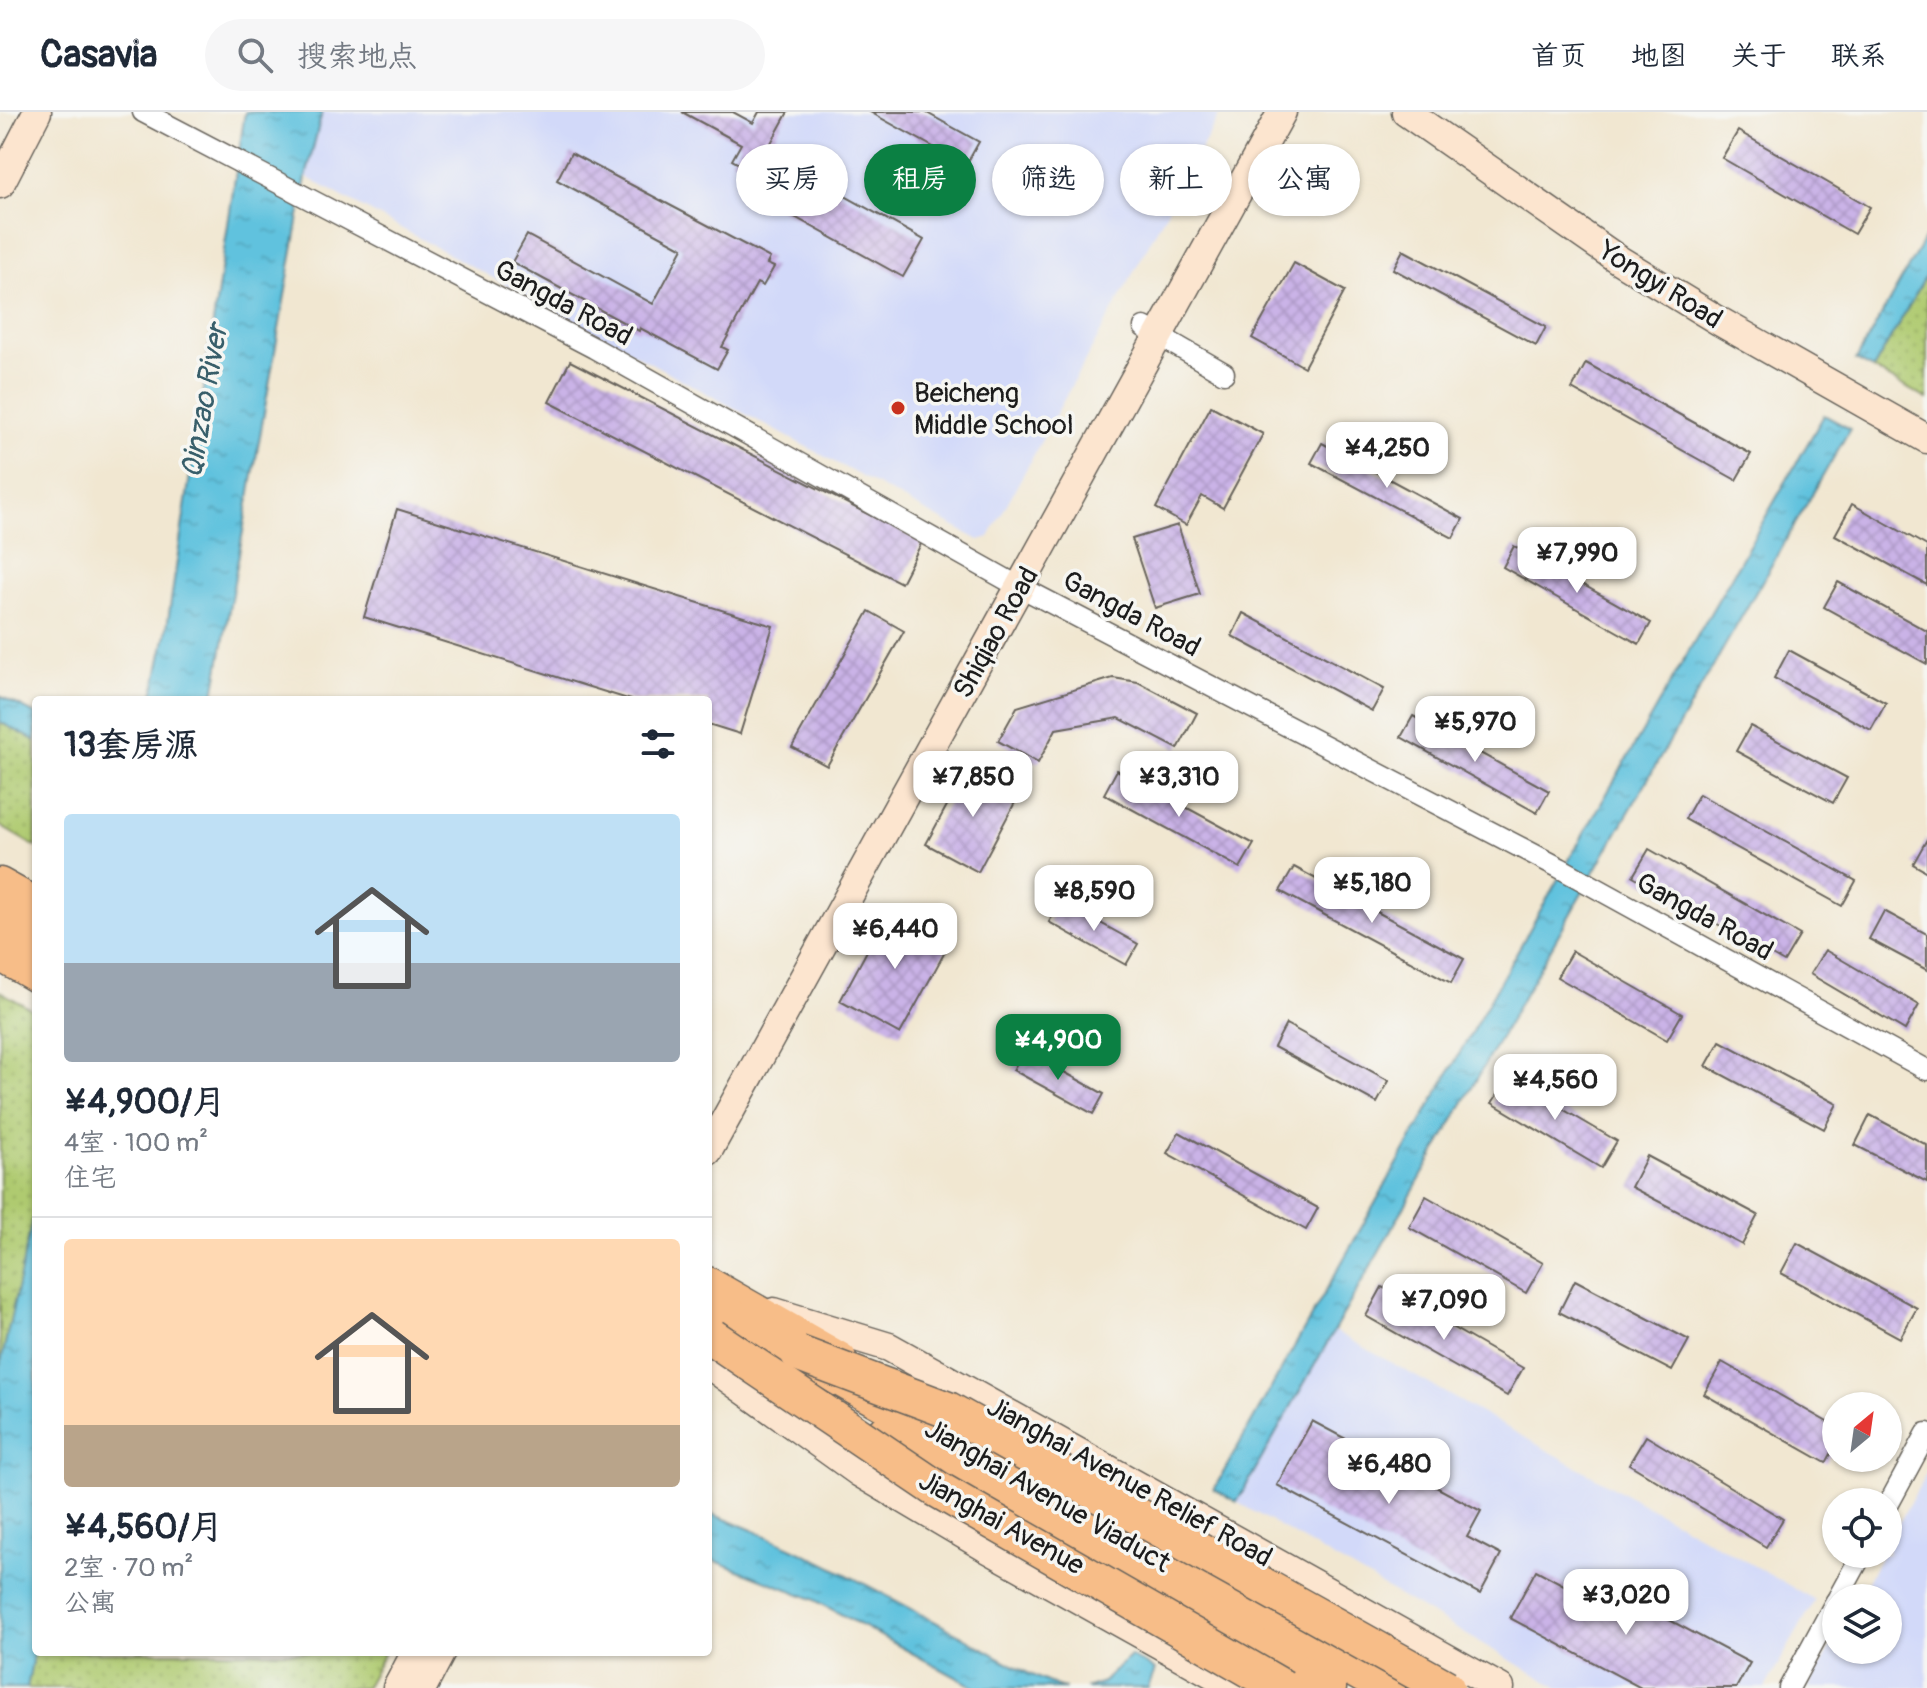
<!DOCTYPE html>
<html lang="zh">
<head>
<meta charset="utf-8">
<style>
	body { margin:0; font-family:Pangolin,"LXGW WenKai TC",sans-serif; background:#f6f6f7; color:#1f2937; height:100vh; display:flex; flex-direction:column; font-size:30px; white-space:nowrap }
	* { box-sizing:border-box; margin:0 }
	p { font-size:26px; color:#747a83 }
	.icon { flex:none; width:44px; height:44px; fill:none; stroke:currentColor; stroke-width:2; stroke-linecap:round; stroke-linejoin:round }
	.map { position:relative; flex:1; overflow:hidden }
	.side { position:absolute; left:32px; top:584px; width:680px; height:960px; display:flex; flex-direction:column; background:#fff; border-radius:8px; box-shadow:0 2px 6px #0004 }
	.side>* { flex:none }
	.top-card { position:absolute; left:736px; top:32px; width:760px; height:72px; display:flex; gap:16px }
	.needle { width:52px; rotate:29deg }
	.tools { position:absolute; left:1822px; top:1280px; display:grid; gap:16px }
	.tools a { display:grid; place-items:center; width:80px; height:80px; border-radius:50%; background:#fff; box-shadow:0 2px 6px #0004; font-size:40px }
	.price { position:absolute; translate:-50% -68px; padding:0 18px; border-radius:16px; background:#fff; color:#222; font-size:26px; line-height:52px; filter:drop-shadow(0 2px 4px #0008) }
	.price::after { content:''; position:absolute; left:50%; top:48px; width:24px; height:18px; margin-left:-12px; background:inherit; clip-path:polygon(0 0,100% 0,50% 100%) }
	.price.current { background:#0b8043; color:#fff }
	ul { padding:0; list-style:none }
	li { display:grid; align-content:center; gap:16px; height:424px; padding:0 32px }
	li+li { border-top:2px solid #e0e1e3 }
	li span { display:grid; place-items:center; height:248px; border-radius:8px; color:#555 }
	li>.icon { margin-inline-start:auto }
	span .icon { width:144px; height:144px; fill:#fffc; stroke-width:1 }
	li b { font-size:34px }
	h2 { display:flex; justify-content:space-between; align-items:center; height:96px; padding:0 32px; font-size:34px }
	.chip { padding:0 28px; border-radius:36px; background:#fff; box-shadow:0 2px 6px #0004; font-size:28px; line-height:72px }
	.chip.current { background:#0b8043; color:#fff }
	header { display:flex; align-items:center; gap:48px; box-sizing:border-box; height:112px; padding:0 40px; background:#fff; border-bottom:2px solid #e0e1e3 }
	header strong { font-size:38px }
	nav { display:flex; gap:44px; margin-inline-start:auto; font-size:28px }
	.search { width:560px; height:72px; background:#f6f6f7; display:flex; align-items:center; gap:20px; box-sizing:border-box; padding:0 28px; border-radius:44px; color:#747a83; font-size:30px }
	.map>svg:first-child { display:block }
	.built { fill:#d2d9f9 }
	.green { fill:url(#green-dots); stroke:#667346; stroke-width:2 }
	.water { fill:url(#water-ripples); stroke:#3e6f7d; stroke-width:2 }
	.building { fill:url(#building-cross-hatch) }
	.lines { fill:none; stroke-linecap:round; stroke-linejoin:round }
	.street-casing { stroke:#67635b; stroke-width:23 }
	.secondary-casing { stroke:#67635b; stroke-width:31 }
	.primary-casing { stroke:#67635b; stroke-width:33 }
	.highway-casing { stroke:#67635b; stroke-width:39 }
	.street { stroke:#fff; stroke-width:20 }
	.secondary { stroke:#fce5cf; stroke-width:28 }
	.primary { stroke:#f7bd88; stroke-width:30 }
	.highway { stroke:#f7bd88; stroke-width:36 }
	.highway-bridge-casing { stroke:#67635b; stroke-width:39; stroke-linecap:butt }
	.highway-bridge { stroke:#f7bd88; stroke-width:36 }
	.poi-dot { fill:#c8321e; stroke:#f6f6f2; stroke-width:3 }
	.labels { text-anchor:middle; stroke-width:7; stroke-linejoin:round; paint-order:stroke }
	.street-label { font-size:28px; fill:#1c1c1c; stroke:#f6f6f2 }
	.poi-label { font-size:28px; fill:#1c1c1c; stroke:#f6f6f2; text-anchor:start }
	.water-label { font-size:30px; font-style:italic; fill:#375e6a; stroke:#f6f6f2 }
</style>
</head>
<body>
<header>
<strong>Casavia</strong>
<div class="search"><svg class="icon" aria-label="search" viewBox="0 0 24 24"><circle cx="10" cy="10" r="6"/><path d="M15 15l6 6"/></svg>搜索地点</div>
<nav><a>首页</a><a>地图</a><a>关于</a><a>联系</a></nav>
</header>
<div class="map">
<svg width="1927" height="1576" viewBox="0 0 1927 1576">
	<defs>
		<pattern id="green-dots" width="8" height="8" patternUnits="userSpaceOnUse" patternTransform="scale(2)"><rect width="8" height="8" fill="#afca70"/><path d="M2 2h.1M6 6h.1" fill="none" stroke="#96ad60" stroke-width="1.8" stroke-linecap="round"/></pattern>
		<pattern id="water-ripples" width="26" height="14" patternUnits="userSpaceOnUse" patternTransform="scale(2)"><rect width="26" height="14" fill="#60c2de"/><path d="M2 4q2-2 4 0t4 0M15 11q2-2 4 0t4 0" fill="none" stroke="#53a6be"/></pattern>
		<pattern id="building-cross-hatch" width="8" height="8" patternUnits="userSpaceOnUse" patternTransform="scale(2)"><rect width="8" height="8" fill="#cab3e7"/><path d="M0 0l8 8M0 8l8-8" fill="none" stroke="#ad99c6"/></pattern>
	</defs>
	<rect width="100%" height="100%" fill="#f6f6f2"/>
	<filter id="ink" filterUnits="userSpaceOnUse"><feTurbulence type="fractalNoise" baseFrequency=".0125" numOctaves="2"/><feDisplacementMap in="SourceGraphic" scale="16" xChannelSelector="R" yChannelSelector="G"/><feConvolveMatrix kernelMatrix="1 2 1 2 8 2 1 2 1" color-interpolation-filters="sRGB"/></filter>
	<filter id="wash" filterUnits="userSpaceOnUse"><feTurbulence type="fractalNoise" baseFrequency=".006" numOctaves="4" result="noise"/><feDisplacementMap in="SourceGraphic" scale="32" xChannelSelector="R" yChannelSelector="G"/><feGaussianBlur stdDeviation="1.8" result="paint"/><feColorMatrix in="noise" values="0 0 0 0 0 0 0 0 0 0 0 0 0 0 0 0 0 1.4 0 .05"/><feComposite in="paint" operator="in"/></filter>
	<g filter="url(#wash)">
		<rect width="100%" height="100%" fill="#f1e7d1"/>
		<g class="built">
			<polygon points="322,0 1221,0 989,425 979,428 306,65"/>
			<polygon points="1333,1218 1815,1488 1765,1576 1559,1576 1237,1390"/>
			<polygon points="1927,1360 1927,1576 1808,1576 1836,1525 1836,1538 1888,1538 1888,1486 1858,1486 1882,1442 1888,1442 1888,1431"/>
		</g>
		<g class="green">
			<polygon points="1927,162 1927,287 1873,257"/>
			<polygon points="0,610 36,629 36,735 0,714"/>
			<polygon points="0,879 36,900 36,1091 0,1255"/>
			<polygon points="36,1528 36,1540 385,1540 365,1576 27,1576"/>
		</g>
		<g class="water">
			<polygon points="245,0 322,0 306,65 213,588 152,588 166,522"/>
			<polygon points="1927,122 1927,162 1873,257 1856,248"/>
			<polygon points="1824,303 1850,317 1581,783 1237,1390 1214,1377 1558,767"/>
			<polygon points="0,584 36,602 36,629 0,610"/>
			<polygon points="36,1091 36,1528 27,1576 0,1576 0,1255"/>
			<path d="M708,1401C797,1432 879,1480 962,1524C985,1537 1044,1573 1066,1576H976L813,1487L708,1446Z"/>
			<polygon points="1130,1544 1155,1558 1148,1576 1085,1576 1103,1570"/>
		</g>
		<g id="blocks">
			<g class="building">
				<polygon points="682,0 733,0 753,11 759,0 788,0 766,40 924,128 903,165 746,78 755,61 732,48 741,32"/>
				<polygon points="870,0 925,0 979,30 961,62 937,49 942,40"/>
				<polygon points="1738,19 1870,95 1854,122 1722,46"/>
				<polygon points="571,41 770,146 767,152 774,155 763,174 757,171 722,235 728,238 717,257 640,216 639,219 512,150 527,123 653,192 683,136 557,68"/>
				<polygon points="1403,138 1546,215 1536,234 1393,157"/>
				<polygon points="1294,151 1345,179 1304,255 1252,226"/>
				<polygon points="570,249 922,430 901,471 549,290"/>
				<polygon points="1586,251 1751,342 1736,368 1572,277"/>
				<polygon points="1211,294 1263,322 1223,396 1202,384 1186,413 1156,396"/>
				<polygon points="1322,331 1463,407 1453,426 1311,351"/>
				<polygon points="1852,392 1927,434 1927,473 1835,423"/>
				<polygon points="397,397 773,514 740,622 708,612 708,588 631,588 364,505"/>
				<polygon points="1178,413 1200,482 1155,496 1132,427"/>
				<polygon points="1514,434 1651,511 1639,532 1503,455"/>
				<polygon points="1838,470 1927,519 1927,552 1824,495"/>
				<polygon points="869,499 904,519 827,654 792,635"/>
				<polygon points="1243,501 1384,577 1372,599 1232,524"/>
				<polygon points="1789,538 1886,591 1871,618 1774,566"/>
				<polygon points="1113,566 1138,570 1197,601 1178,637 1119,606 1056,617 1038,651 998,629 1017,595"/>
				<polygon points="1413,604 1549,679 1537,701 1401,625"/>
				<polygon points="1750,614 1847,666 1833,691 1736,639"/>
				<polygon points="969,653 1020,681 978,760 926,732"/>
				<polygon points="1117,658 1254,732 1240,756 1104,682"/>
				<polygon points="1699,682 1856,769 1842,794 1685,707"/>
				<polygon points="1927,727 1927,760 1913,752"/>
				<polygon points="1649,737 1800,823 1784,850 1633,764"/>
				<polygon points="1294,755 1464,847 1451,871 1280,779"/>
				<polygon points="1061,789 1138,832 1126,853 1049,810"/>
				<polygon points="890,796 951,829 900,922 840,889"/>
				<polygon points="1884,799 1927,822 1927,858 1869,827"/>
				<polygon points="1825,838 1919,893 1905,918 1810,862"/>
				<polygon points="1572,839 1682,902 1667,928 1557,865"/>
				<polygon points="1286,912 1389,969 1377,991 1274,935"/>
				<polygon points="1720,929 1837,992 1824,1017 1706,954"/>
				<polygon points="1024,938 1104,982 1093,1002 1013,958"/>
				<polygon points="1508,965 1617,1029 1601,1056 1492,991"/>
				<polygon points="1870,1003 1927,1033 1927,1070 1855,1033"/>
				<polygon points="1179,1020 1318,1096 1306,1118 1167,1041"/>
				<polygon points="1647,1044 1758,1103 1742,1133 1631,1075"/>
				<polygon points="1426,1084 1543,1151 1526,1181 1409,1115"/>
				<polygon points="1797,1131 1917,1196 1900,1226 1781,1161"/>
				<polygon points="1575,1168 1689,1228 1672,1259 1559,1200"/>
				<polygon points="1382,1175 1523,1256 1507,1284 1366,1204"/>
				<polygon points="1722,1250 1836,1315 1836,1333 1826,1351 1704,1282"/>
				<polygon points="1312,1309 1481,1399 1467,1425 1501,1443 1480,1482 1277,1373"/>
				<polygon points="1646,1324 1783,1407 1766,1435 1629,1352"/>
				<polygon points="1536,1458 1584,1484 1593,1467 1750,1551 1736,1576 1641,1576 1510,1506"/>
			</g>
		</g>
	</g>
	<g filter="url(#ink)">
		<use href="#blocks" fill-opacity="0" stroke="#67635b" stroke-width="2"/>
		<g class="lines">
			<g class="street-casing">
				<g id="street">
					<polyline points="143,0 594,236 1007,468 1560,756 1927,958"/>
					<polyline points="1144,215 1224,261"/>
					<polyline points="1888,1393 1927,1321"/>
					<polyline points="1838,1486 1862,1442"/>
					<polyline points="1789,1576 1836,1489"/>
				</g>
			</g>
			<g class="secondary-casing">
				<g id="secondary">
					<polyline points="1406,0 1619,148 1719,209 1927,327"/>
					<polyline points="0,72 37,0"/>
					<polyline points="708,1039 1282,0"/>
					<polyline points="774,1200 889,1235 1500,1576"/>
					<polyline points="708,1252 860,1361 985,1435 1238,1576"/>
					<polyline points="397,1576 416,1540"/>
					<polyline points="422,1576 441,1540"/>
				</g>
			</g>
			<g class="primary-casing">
				<g id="primary">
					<polyline points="0,771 36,791"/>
					<polyline points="0,844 36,865"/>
					<polyline points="708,1170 841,1246"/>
				</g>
			</g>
			<g class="highway-casing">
				<g id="highway">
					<polyline points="0,791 36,811"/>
					<polyline points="0,824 36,844"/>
					<polyline points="708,1191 1387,1576"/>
					<polyline points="883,1323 1328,1576"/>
				</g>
			</g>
			<use href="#street" class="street"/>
			<use href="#secondary" class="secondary"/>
			<use href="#primary" class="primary"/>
			<use href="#highway" class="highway"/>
			<g class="highway-bridge-casing">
				<g id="highway-bridge">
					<polyline points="712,1225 937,1377 1283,1576"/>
					<polyline points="799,1242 948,1298 1446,1576"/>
				</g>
			</g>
			<use href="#highway-bridge" class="highway-bridge"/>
		</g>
	</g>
	<circle class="poi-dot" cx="898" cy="296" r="8"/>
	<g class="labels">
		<g class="street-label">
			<text transform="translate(1661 172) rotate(32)" y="10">Yongyi Road</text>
			<text transform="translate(564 190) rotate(28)" y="10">Gangda Road</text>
			<text transform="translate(1132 501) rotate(28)" y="10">Gangda Road</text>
			<text transform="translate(995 520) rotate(-61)" y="10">Shiqiao Road</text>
			<text transform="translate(1705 804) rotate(29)" y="10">Gangda Road</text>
			<text transform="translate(1130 1369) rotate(29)" y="10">Jianghai Avenue Relief Road</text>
			<text transform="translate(1048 1383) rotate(30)" y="10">Jianghai Avenue Viaduct</text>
			<text transform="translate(1002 1410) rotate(29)" y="10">Jianghai Avenue</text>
		</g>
		<g class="poi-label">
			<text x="914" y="290">Beicheng<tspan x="914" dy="32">Middle School</tspan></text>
		</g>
		<g class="water-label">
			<text transform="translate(204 289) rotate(-80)" y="10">Qinzao River</text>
		</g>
	</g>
</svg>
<div class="tools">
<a><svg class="needle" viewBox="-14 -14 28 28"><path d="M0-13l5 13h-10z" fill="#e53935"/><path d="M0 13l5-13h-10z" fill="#747a83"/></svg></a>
<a><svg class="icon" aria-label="locate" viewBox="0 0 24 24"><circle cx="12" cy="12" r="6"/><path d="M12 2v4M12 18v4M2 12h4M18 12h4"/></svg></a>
<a><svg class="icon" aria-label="layers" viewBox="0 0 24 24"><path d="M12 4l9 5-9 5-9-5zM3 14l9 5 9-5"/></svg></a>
</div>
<b class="price" style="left:1387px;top:378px">¥4,250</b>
<b class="price" style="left:1577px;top:483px">¥7,990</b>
<b class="price" style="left:1475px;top:652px">¥5,970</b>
<b class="price" style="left:973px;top:707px">¥7,850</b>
<b class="price" style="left:1179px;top:707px">¥3,310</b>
<b class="price" style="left:1372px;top:813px">¥5,180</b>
<b class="price" style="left:1094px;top:821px">¥8,590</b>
<b class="price" style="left:895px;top:859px">¥6,440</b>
<b class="price current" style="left:1058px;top:970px">¥4,900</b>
<b class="price" style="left:1555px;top:1010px">¥4,560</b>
<b class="price" style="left:1444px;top:1230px">¥7,090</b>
<b class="price" style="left:1389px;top:1394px">¥6,480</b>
<b class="price" style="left:1626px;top:1525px">¥3,020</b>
<div class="top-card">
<a class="chip">买房</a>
<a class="chip current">租房</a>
<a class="chip">筛选</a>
<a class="chip">新上</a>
<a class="chip">公寓</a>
</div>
<section class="side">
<h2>13套房源<svg class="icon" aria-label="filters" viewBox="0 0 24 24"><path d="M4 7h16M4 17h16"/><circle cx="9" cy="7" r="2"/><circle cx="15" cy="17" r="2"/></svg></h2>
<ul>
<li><span style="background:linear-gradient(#bfe0f5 60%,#9aa5b1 0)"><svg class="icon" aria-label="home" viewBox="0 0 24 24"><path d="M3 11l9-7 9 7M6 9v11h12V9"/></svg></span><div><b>¥4,900/月</b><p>4室 · 100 m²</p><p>住宅</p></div></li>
<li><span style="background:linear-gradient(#ffd9b3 75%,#b9a48a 0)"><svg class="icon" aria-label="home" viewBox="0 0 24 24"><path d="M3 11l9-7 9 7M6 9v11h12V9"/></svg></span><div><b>¥4,560/月</b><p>2室 · 70 m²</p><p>公寓</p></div></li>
</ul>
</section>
</div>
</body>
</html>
